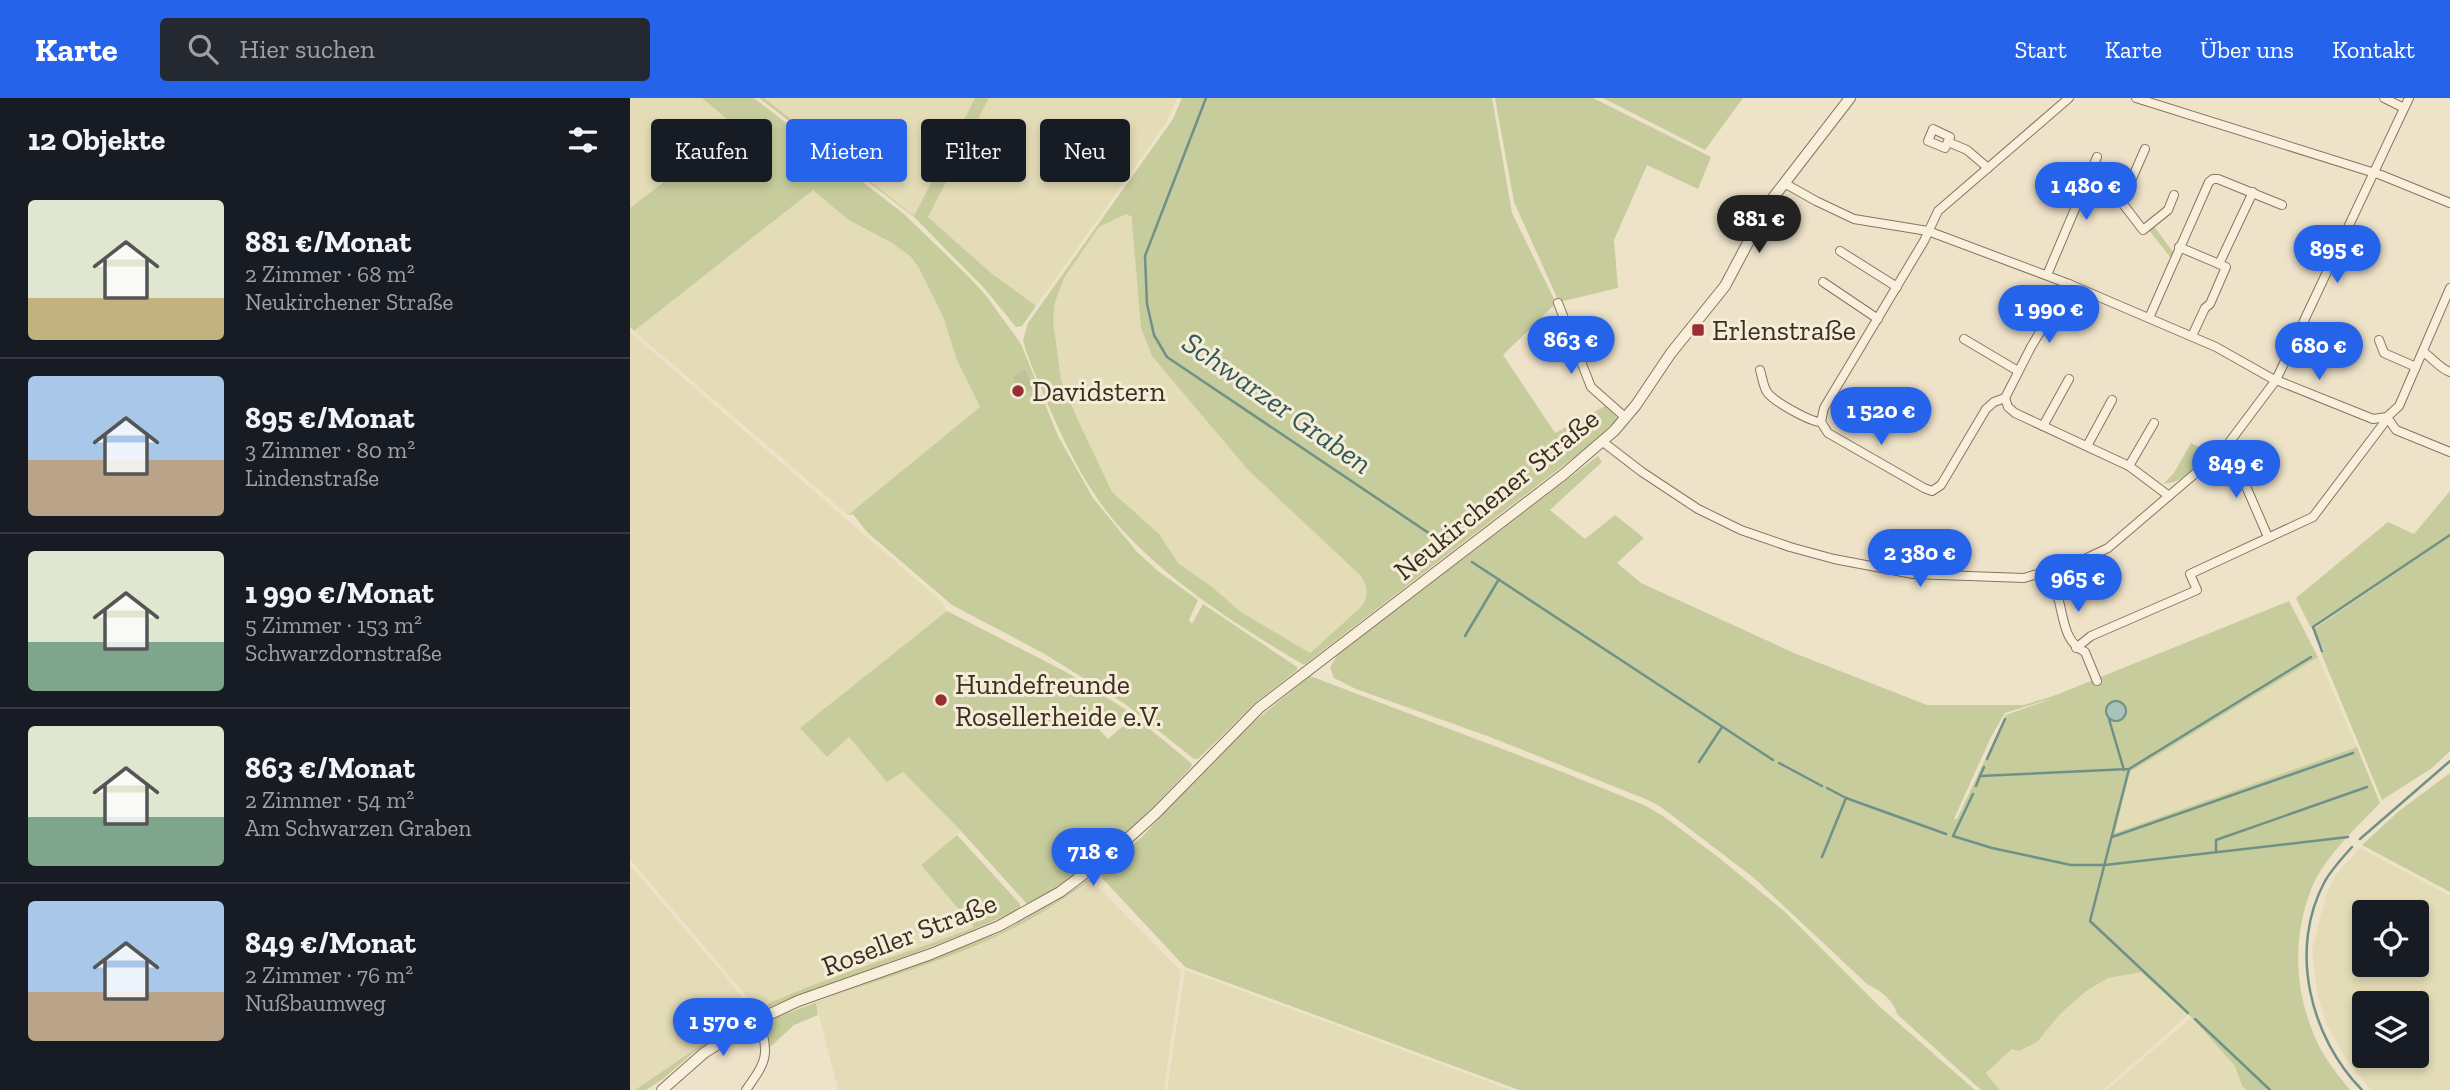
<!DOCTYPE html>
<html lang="de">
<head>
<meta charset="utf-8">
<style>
	body { margin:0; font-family:"Zilla Slab",serif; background:#242831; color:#f1f3f6; height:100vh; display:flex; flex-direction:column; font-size:26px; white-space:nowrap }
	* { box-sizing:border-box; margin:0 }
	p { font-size:23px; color:#9ea1a6 }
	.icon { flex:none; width:38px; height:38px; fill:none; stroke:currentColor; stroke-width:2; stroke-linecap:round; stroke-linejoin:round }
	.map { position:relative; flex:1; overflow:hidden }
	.sheet { display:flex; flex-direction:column; background:#171b24; width:630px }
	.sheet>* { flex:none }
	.guide { position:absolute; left:21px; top:21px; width:665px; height:63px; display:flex; gap:14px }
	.controls { position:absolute; left:1722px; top:802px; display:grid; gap:14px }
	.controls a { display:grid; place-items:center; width:77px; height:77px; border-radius:7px; background:#171b24; box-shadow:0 4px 10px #0003; font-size:35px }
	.price { position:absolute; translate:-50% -60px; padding:0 16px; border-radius:24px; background:#2563eb; color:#fff; font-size:23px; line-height:46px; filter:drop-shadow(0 2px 4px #0008) }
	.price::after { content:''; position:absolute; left:50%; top:42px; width:21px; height:16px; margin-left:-10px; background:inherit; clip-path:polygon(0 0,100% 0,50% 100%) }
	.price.on { background:#222; color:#fff }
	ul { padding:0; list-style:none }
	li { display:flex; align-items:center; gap:21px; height:175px; padding:0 28px }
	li+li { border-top:2px solid #363941 }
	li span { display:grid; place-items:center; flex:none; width:196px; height:140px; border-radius:7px; color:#555 }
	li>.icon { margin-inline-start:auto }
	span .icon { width:84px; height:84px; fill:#fffc; stroke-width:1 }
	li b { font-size:30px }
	h2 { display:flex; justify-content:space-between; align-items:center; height:84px; padding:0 28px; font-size:30px }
	.pill { padding:0 24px; border-radius:7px; background:#171b24; box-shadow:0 4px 10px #0003; font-size:24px; line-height:63px }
	.pill.on { background:#2563eb; color:#fff }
	header { display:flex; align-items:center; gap:42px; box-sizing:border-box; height:98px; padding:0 35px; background:#2563eb; color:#fff }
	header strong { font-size:33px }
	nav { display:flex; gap:38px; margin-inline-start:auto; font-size:24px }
	.search { width:490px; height:63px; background:#242831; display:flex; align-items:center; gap:18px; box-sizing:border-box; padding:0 24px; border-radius:7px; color:#9ea1a6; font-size:26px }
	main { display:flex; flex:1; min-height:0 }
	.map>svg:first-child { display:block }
	.farmland { fill:#e3dcb6; fill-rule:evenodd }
	.green { fill:#c7cc9d; fill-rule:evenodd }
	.cemetery { fill:#bdc29b }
	.water { fill:#a9c2bb; stroke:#709188; stroke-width:2 }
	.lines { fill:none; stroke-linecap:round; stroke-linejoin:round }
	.stream { stroke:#709188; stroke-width:2.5 }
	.minor-casing { stroke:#8a755e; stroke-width:10 }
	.tertiary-casing { stroke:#8a755e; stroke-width:12 }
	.minor { stroke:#f8f0dc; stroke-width:8 }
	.tertiary { stroke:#f8f0dc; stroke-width:10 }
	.poi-dot { fill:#982f31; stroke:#f5edd8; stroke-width:2.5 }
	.labels { text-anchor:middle; stroke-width:6; stroke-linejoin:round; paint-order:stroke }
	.poi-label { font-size:28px; fill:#3b2d21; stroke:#f5edd8; text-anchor:start }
	.street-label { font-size:28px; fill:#3b2d21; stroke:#f5edd8 }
	.water-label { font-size:30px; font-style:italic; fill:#315a57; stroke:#f5edd8 }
</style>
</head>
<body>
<header>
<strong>Karte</strong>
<div class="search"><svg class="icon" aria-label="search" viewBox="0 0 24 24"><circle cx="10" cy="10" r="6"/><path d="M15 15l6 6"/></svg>Hier suchen</div>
<nav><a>Start</a><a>Karte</a><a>Über uns</a><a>Kontakt</a></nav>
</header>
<main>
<section class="sheet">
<h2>12 Objekte<svg class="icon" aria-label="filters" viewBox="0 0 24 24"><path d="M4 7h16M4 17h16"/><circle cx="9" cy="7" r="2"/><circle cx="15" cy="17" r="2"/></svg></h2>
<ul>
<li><span style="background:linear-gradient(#dfe7d0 70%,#c2b280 0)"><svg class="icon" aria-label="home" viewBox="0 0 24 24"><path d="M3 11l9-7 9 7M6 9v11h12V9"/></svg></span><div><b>881 €/Monat</b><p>2 Zimmer · 68 m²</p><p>Neukirchener Straße</p></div></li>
<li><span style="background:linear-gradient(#a9c7e8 60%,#b9a48a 0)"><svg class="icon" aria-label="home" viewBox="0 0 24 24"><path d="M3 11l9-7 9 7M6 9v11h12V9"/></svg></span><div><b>895 €/Monat</b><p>3 Zimmer · 80 m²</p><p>Lindenstraße</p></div></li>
<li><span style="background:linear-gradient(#dfe7d0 65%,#7fa58c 0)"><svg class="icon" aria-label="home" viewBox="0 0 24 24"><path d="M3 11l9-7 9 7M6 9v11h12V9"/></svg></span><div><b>1 990 €/Monat</b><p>5 Zimmer · 153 m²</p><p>Schwarzdornstraße</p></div></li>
<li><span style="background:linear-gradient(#dfe7d0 65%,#7fa58c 0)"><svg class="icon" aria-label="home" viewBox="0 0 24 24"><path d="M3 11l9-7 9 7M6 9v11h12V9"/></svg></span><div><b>863 €/Monat</b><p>2 Zimmer · 54 m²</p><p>Am Schwarzen Graben</p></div></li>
<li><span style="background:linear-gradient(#a9c7e8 65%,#b9a48a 0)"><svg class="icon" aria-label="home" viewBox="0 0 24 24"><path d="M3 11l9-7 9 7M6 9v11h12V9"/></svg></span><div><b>849 €/Monat</b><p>2 Zimmer · 76 m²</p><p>Nußbaumweg</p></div></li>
</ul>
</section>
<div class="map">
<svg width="1820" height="992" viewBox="0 0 1820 992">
	<rect width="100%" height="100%" fill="#eee2c9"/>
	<g class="farmland">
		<polygon points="0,0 72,0 106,29 0,110"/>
		<polygon points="134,0 345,0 284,119"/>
		<polygon points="359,0 547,0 536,25 406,208 361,175 298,119"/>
		<polygon points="183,92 217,121 262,145 280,158 289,170 314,221 326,260 350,309 218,417 4,233"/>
		<polygon points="496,116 502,119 511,230 522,258 618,372 731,478 737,489 738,498 732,508 679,555 611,514 581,488 548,465 482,394 447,320 431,282 423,223 425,204 434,180 469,129"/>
		<polygon points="0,234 312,504 317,513 170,630 219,639 257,684 273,674 331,733 291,767 345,828 297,848 179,889 128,911 123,902 118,900 0,761"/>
		<polygon points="1688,559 1727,649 1485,736 1500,674"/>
		<path d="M1730,750L1820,798V992H1741L1716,961L1697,927L1687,895L1682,851L1697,795L1705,778ZM1734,814H1787V866H1734ZM1734,905H1787V957H1734Z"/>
		<polygon points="0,767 109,895 121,913 5,992 0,992"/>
		<polygon points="461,782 551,873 534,992 208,992 186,905 329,854 373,836 434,802"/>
		<polygon points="1489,857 1525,885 1558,917 1473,992 1370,992 1356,975"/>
		<polygon points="555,872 881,992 537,992"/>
		<polygon points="1561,920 1605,968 1612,988 1616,992 1477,992"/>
	</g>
	<g class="green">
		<polygon points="72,0 124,0 274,116 339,179 357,199 391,246 428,338 463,400 507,454 528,473 568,502 559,522 562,526 573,506 667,569 667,572 625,605 568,661 564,661 495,606 413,555 322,507 237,434 223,416 218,417 350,309 326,260 314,221 289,170 280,158 262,145 217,121 183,92 4,233 0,229 0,110 106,29"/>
		<polygon points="129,0 134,0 284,118 345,0 359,0 298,119 361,175 406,208 392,228 386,229 354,190 284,119"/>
		<path d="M552,0H862L882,115L926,205L873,257L925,335L977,307L988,321L956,350L674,567C608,528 533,481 481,419C454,385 435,346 418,307C410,285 398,264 393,242L398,225L543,21ZM496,116L502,119V125L511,230L522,258L618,372L731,478C738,490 739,496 732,508L680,555L611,514L581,488L548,465L529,436L482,394L447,320L431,282L423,223L425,204L434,180L469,129Z"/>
		<polygon points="865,0 963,0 1081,59 1068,91 1017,67 984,142 988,190 929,204 884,104"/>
		<polygon points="973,0 1113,0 1075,52"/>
		<polygon points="1523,127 1543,154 1541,160 1518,131"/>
		<path d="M1561,345L1569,349L1567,353L1570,356L1573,352L1579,356C1568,365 1550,388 1534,385L1544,375Z"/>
		<path d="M968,358L972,364L920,412L955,441L985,417L1014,440L987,465L1011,485L1164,555L1297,607H1394L1426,597L1659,503L1688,559L1500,674L1485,735L1727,649L1750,705C1727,729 1693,760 1681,792C1661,843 1665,899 1689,948C1697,964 1709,978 1720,992H1616L1612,988L1605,968L1561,919L1511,874L1478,880L1456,893L1430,916L1407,944L1389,953L1382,951L1356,975L1370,992H1351L1267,916C1265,904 1249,891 1238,887L1124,780L1031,709L1018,702L860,639L726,591L704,580L700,570L707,557ZM1426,599L1376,617L1327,721H1324L1361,639L1375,615Z"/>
		<polygon points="1820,393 1820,436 1681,530 1666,500 1758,424 1784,436"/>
		<polygon points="1820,438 1820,653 1802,670 1752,702 1691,555 1694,552 1684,531"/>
		<path d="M317,513L436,574L495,611L499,622H509L561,665L562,668C514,720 461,775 397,806L331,733L273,674L257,684L219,639L197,659L170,630ZM477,619L499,623L478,641L467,629Z"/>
		<polygon points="680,578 930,673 1014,707 1033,718 1088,759 1154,813 1249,908 1345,992 889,992 555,869 472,780 472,772 512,739 576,669 579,670 615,631"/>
		<polygon points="1820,675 1820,794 1732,747 1769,713"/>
		<path d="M327,737L390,806V810C307,852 217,876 131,913L128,911C197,877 273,858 344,829L291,767Z"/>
		<path d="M458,782H461C433,802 405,820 374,835C314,864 248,881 186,905L188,917L164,927L139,950L135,926L142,921L370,835L427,803Z"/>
		<polygon points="121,913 121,918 64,954 33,981 16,992 5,992"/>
	</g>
	<polygon class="cemetery" points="395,271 403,290 387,299 384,279"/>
	<circle class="water" cx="1486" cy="613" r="10"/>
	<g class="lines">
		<g class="stream">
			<polyline points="576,0 515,158 517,206 524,237 537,259 818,448"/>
			<polyline points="842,464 1143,662"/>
			<polyline points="835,538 869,481"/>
			<polyline points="1692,553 1683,529 1820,437"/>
			<polyline points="1479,621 1494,672"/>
			<polyline points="1357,661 1375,621"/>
			<polyline points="1069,664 1092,629"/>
			<polyline points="1149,665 1192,688"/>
			<polyline points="1499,671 1460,823 1558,915"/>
			<polyline points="1350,678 1354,669"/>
			<polyline points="1346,688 1350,678 1499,671 1681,559"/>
			<polyline points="1197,690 1216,700 1316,736"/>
			<polyline points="1343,696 1323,738 1362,750 1441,767 1475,767 1718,739"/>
			<polyline points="1482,739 1723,655"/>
			<polyline points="1730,741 1820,663"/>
			<path d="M1722,749C1712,760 1702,771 1695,783C1658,851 1680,939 1732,992"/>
			<polyline points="1586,754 1586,742 1737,689"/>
			<polyline points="1192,759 1216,700"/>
			<polyline points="1565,921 1640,992"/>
		</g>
		<g class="minor-casing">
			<g id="minor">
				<polyline points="1506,0 1751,77 1820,105"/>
				<polyline points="1754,0 1774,10"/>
				<polygon points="1303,31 1320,39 1315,50 1298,43"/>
				<polyline points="1318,44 1337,52 1358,70"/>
				<polyline points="1515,51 1493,101 1493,106 1513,132 1538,112 1544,97"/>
				<polyline points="1154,85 1186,103 1224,121 1298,133 1439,186 1586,249 1641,280 1743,321 1757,319 1769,308 1820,190"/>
				<polyline points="1549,149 1596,169 1580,206 1575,210 1562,238"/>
				<polyline points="1210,153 1267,189"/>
				<polyline points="1589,166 1623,94"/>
				<polyline points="1417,177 1467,59"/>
				<polyline points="1193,184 1248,221"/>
				<polyline points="928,205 961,289 996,320"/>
				<polyline points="1519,220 1579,84 1583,81 1588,81 1652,107"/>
				<polyline points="1334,241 1388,273"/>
				<polyline points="1749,242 1754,255 1786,269"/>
				<path d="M1793,254C1803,260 1809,270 1820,274"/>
				<path d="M1130,272C1132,278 1133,288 1137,294C1143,303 1180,324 1191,324"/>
				<polyline points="1375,300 1364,304 1356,311 1311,387 1302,393 1294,390 1198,335 1191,324 1194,310 1294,143 1308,113 1439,0"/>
				<polyline points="1375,300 1378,309 1385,315 1499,368 1539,398"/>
				<polyline points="1375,300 1401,249 1439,186"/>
				<polyline points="1757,319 1766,332 1820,354"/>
				<polyline points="1413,328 1439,281"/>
				<polyline points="973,344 1012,374 1068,411 1111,432 1160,449 1204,461 1283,476 1394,480 1448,464 1478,450 1595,350 1646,282 1779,0"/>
				<polyline points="1457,348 1482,302"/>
				<polyline points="1595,350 1602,356 1638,439"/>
				<polyline points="1499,368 1524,325"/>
				<path d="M1427,496C1434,518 1433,544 1455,554L1467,583"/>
				<polyline points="1446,550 1461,538 1567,492 1560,476 1683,419 1754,325 1757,319"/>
				<path d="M116,992C136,964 141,956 128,921"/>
			</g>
		</g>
		<g class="tertiary-casing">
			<polyline id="tertiary" points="32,992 74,955 119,926 168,903 301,856 369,828 430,794 482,755 526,715 629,610 934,376 984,333 1006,307 1041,255 1095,188 1139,105 1220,0"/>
		</g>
		<use href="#minor" class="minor"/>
		<use href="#tertiary" class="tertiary"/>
	</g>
	<g class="poi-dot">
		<rect x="1061" y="225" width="14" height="14" rx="3.5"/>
		<circle cx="388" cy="293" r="7"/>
		<circle cx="311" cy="602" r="7"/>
	</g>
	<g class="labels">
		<g class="poi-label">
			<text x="1082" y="242">Erlenstraße</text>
			<text x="402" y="303">Davidstern</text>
			<text x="325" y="596">Hundefreunde<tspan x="325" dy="32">Rosellerheide e.V.</tspan></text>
		</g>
		<g class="street-label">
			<text transform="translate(866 396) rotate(-39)" y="10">Neukirchener Straße</text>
			<text transform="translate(279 836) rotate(-21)" y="10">Roseller Straße</text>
		</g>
		<g class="water-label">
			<text transform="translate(647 305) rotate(35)" y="10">Schwarzer Graben</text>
		</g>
	</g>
</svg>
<div class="controls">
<a><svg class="icon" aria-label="locate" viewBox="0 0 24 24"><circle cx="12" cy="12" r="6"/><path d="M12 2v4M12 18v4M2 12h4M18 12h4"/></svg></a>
<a><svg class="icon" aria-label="layers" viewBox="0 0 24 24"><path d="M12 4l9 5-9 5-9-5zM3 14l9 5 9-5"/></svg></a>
</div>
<b class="price" style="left:1456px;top:124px">1 480 €</b>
<b class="price on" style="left:1129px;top:157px">881 €</b>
<b class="price" style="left:1707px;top:187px">895 €</b>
<b class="price" style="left:1419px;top:247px">1 990 €</b>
<b class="price" style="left:941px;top:278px">863 €</b>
<b class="price" style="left:1689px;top:284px">680 €</b>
<b class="price" style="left:1251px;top:349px">1 520 €</b>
<b class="price" style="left:1606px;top:402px">849 €</b>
<b class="price" style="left:1290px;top:491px">2 380 €</b>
<b class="price" style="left:1448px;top:516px">965 €</b>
<b class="price" style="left:463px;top:790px">718 €</b>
<b class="price" style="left:93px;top:960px">1 570 €</b>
<div class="guide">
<a class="pill">Kaufen</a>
<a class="pill on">Mieten</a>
<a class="pill">Filter</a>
<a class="pill">Neu</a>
</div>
</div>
</main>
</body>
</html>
